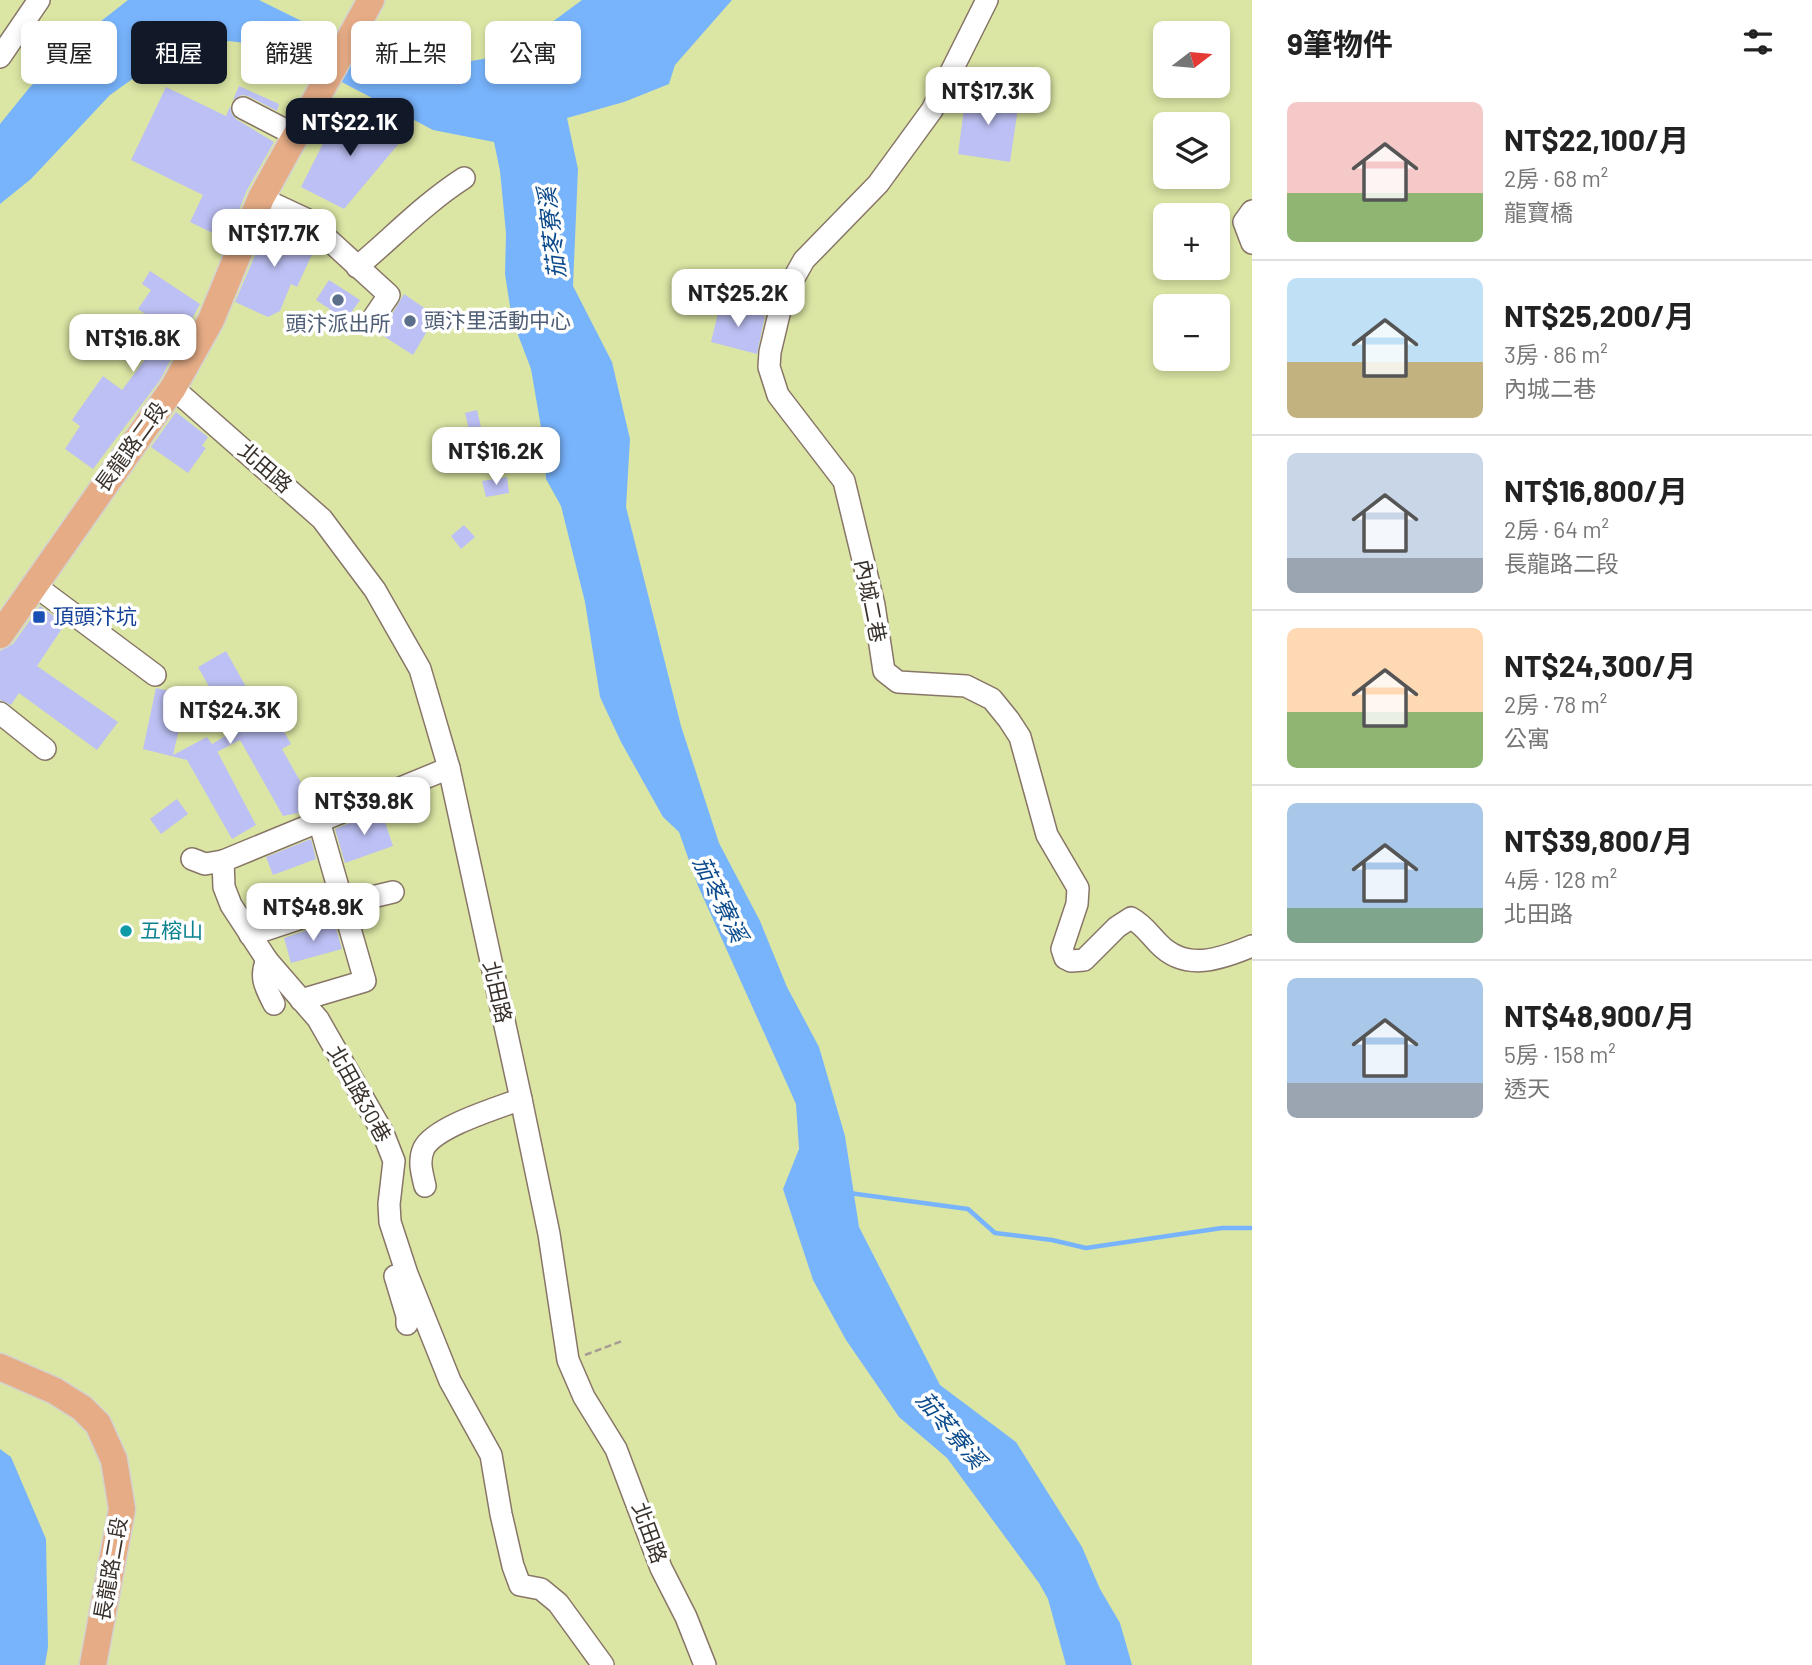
<!DOCTYPE html>
<html lang="zh-TW">
<head>
<meta charset="utf-8">
<style>
	body { margin:0; font-family:Barlow,"Noto Sans TC",sans-serif; background:#f6f6f6; color:#222; height:100vh; display:flex; flex-direction:column; font-size:26px; white-space:nowrap }
	* { box-sizing:border-box; margin:0 }
	p { font-size:23px; color:#767676 }
	.icon { flex:none; width:38px; height:38px; fill:none; stroke:currentColor; stroke-width:2; stroke-linecap:round; stroke-linejoin:round }
	.map { position:relative; flex:1; overflow:hidden }
	.side { display:flex; flex-direction:column; background:#fff; width:560px }
	.side>* { flex:none }
	.banner { position:absolute; left:21px; top:21px; width:665px; height:63px; display:flex; gap:14px }
	.needle { width:46px; rotate:74deg }
	.controls { position:absolute; left:1153px; top:21px; display:grid; gap:14px }
	.controls a { display:grid; place-items:center; width:77px; height:77px; border-radius:10px; background:#fff; box-shadow:0 4px 10px #0003; font-size:35px }
	.price { position:absolute; translate:-50% -60px; padding:0 16px; border-radius:14px; background:#fff; color:#222; font-size:23px; line-height:46px; filter:drop-shadow(0 2px 4px #0008) }
	.price::after { content:''; position:absolute; left:50%; top:42px; width:21px; height:16px; margin-left:-10px; background:inherit; clip-path:polygon(0 0,100% 0,50% 100%) }
	.price.active { background:#111827; color:#fff }
	ul { padding:0; list-style:none }
	li { display:flex; align-items:center; gap:21px; height:175px; padding:0 35px }
	li+li { border-top:2px solid #e0e0e0 }
	li span { display:grid; place-items:center; flex:none; width:196px; height:140px; border-radius:10px; color:#555 }
	li>.icon { margin-inline-start:auto }
	span .icon { width:84px; height:84px; fill:#fffc; stroke-width:1 }
	li b { font-size:30px }
	h2 { display:flex; justify-content:space-between; align-items:center; height:84px; padding:0 35px; font-size:30px }
	.tag { padding:0 24px; border-radius:10px; background:#fff; box-shadow:0 4px 10px #0003; font-size:24px; line-height:63px }
	.tag.active { background:#111827; color:#fff }
	main { display:flex; flex:1; min-height:0 }
	.map>svg:first-child { display:block }
	.green { fill:#dce6a4; fill-rule:evenodd }
	.water { fill:#78b4fc }
	.lines { fill:none; stroke-linecap:round; stroke-linejoin:round }
	.stream { stroke:#78b4fc; stroke-width:4.5 }
	.building { fill:#bdc0f4 }
	.minor-casing { stroke:#877667; stroke-width:24 }
	.major-casing { stroke:#d3d2d0; stroke-width:29 }
	.path { stroke:#a69c94; stroke-width:2.5; stroke-dasharray:7 3.5; stroke-linecap:butt }
	.minor { stroke:#fff; stroke-width:21 }
	.major { stroke:#e6ac86; stroke-width:26 }
	.service-dot { fill:#5c6f8a; stroke:#fff; stroke-width:2.5 }
	.transit-dot { fill:#1a4fb4; stroke:#fff; stroke-width:2.5 }
	.culture-dot { fill:#0f9aa8; stroke:#fff; stroke-width:2.5 }
	.labels { text-anchor:middle; stroke-width:7; stroke-linejoin:round; paint-order:stroke }
	.service-label { font-size:21px; fill:#4e5e75; stroke:#fff; text-anchor:start }
	.street-label { font-size:21px; fill:#39312b; stroke:#fff }
	.transit-label { font-size:21px; fill:#164399; stroke:#fff; text-anchor:start }
	.culture-label { font-size:21px; fill:#0d838f; stroke:#fff; text-anchor:start }
	.water-label { font-size:23px; font-style:italic; fill:#0c4b8b; stroke:#fff }
</style>
</head>
<body>
<main>
<div class="map">
<svg width="1252" height="1665" viewBox="0 0 1252 1665">
	<rect width="100%" height="100%" fill="#fdf2e8"/>
	<path class="green" d="M0,0H1252V1665H0ZM1166,33H1218V86H1166ZM1166,124H1218V177H1166ZM1166,215H1218V268H1166ZM1166,306H1218V359H1166Z"/>
	<g class="water">
		<polygon points="128,0 259,0 340,40 395,60 441,66 483,59 525,42 582,0 732,0 675,65 669,84 624,102 567,118 578,169 573,286 612,362 630,439 626,507 681,726 719,843 760,921 787,987 819,1047 845,1136 859,1227 940,1385 1016,1442 1082,1547 1100,1589 1120,1623 1132,1665 1066,1665 1048,1599 1039,1583 947,1458 899,1417 846,1340 813,1280 783,1189 799,1149 796,1104 698,886 679,832 663,817 621,742 600,697 585,602 561,506 546,479 543,439 531,369 512,319 505,274 506,233 500,171 494,142 433,130 275,47 229,41 166,55 110,95 31,179 0,204 0,124 30,87 91,29"/>
		<polygon points="0,1449 11,1457 46,1539 48,1647 45,1665 0,1665"/>
	</g>
	<g class="lines">
		<polyline class="stream" points="849,1193 968,1209 995,1233 1052,1240 1086,1248 1222,1228 1252,1228"/>
	</g>
	<g class="building">
		<polygon points="239,86 279,104 277,111 248,96 242,95 233,100"/>
		<polygon points="166,87 226,116 230,106 232,114 236,119 274,142 247,190 227,240 190,222 203,195 131,160"/>
		<polygon points="966,93 1019,101 1010,162 958,154"/>
		<polygon points="341,108 406,135 344,209 301,187"/>
		<polygon points="271,218 299,230 303,234 299,244 314,250 297,287 291,284 280,311 268,317 235,302"/>
		<polygon points="150,271 200,304 160,380 93,469 65,449 80,426 72,420 103,376 122,390 147,357 142,353 160,324 138,309 151,290 142,284"/>
		<polygon points="329,280 360,300 346,320 316,300"/>
		<polygon points="404,294 436,316 413,355 380,334"/>
		<polygon points="720,305 765,316 757,354 711,342"/>
		<polygon points="477,410 483,436 471,439 465,413"/>
		<polygon points="176,412 208,437 202,446 206,448 188,473 151,447"/>
		<polygon points="507,477 509,493 486,497 482,481"/>
		<polygon points="464,525 475,537 461,549 451,536"/>
		<polygon points="40,606 65,624 37,666 118,722 97,750 19,693 11,705 0,700 0,651 13,644"/>
		<polygon points="226,651 255,703 265,698 291,744 282,749 308,795 298,813 283,816 240,740 217,752 216,749 256,825 232,839 187,760 143,749 156,688 187,695 173,755 207,737 212,744 234,731 198,667"/>
		<polygon points="177,799 188,814 161,834 150,819"/>
		<polygon points="381,810 393,846 345,863 335,829"/>
		<polygon points="311,839 316,859 273,875 266,857"/>
		<polygon points="334,921 342,949 291,963 284,938"/>
	</g>
	<g class="lines">
		<g class="minor-casing">
			<g id="minor">
				<path d="M987,0L932,110L878,184L804,260L790,285L780,310L770,352L769,367L778,395L844,481L874,605L884,671L898,682L966,686L992,699L1009,720L1020,737L1047,835L1078,888L1077,904L1062,949L1065,958L1071,961L1084,960L1117,927L1131,918C1144,925 1149,934 1159,944C1186,972 1221,959 1252,946"/>
				<polyline points="0,57 39,0"/>
				<polyline points="243,108 297,136"/>
				<polyline points="261,198 306,219 389,295 374,317"/>
				<polyline points="1252,211 1244,222 1252,243"/>
				<path d="M357,267C393,237 425,203 464,178"/>
				<polyline points="173,388 322,519 375,590 420,669 449,768 521,1099 549,1234 568,1360 584,1397 616,1449 661,1568 686,1617 705,1665"/>
				<polyline points="33,584 155,675"/>
				<polyline points="0,713 45,749"/>
				<polyline points="449,768 223,861 224,887 231,905 267,960 318,1019 383,1133 394,1161 389,1204 390,1222 407,1274 450,1381 491,1455 501,1514 513,1566 520,1585 541,1589 558,1603 603,1665"/>
				<polyline points="192,859 205,864 223,861"/>
				<polyline points="250,935 343,904 393,892"/>
				<path d="M267,960C259,977 266,988 274,1004"/>
				<polyline points="301,1000 365,981 319,821"/>
				<path d="M425,1186C422,1173 418,1161 424,1148C436,1126 498,1108 521,1099"/>
				<polyline points="395,1276 407,1316 407,1324"/>
			</g>
		</g>
		<g class="major-casing">
			<g id="major">
				<polyline points="0,635 173,388 211,320 261,198 371,0"/>
				<polyline points="0,1367 55,1391 82,1408 98,1424 114,1460 122,1509 93,1665"/>
			</g>
		</g>
		<polyline class="path" points="585,1355 622,1341"/>
		<use href="#minor" class="minor"/>
		<use href="#major" class="major"/>
	</g>
	<g class="service-dot">
		<circle cx="338" cy="300" r="7"/>
		<circle cx="410" cy="321" r="7"/>
	</g>
	<rect class="transit-dot" x="32" y="610" width="14" height="14" rx="3.5"/>
	<circle class="culture-dot" cx="126" cy="931" r="7"/>
	<g class="labels">
		<g class="service-label">
			<text x="424" y="328">頭汴里活動中心</text>
			<text x="338" y="331" text-anchor="middle">頭汴派出所</text>
		</g>
		<g class="street-label">
			<text transform="translate(131 447) rotate(-54)" y="7">長龍路二段</text>
			<text transform="translate(265 468) rotate(41)" y="7">北田路</text>
			<text transform="translate(870 601) rotate(79)" y="7">內城二巷</text>
			<text transform="translate(497 992) rotate(77)" y="7">北田路</text>
			<text transform="translate(359 1094) rotate(61)" y="7">北田路30巷</text>
			<text transform="translate(649 1533) rotate(70)" y="7">北田路</text>
			<text transform="translate(111 1569) rotate(-80)" y="7">長龍路二段</text>
		</g>
		<g class="transit-label">
			<text x="53" y="624">頂頭汴坑</text>
		</g>
		<g class="culture-label">
			<text x="140" y="938">五榕山</text>
		</g>
		<g class="water-label">
			<text transform="translate(552 233) rotate(-97)" y="8">茄苳寮溪</text>
			<text transform="translate(720 899) rotate(64)" y="8">茄苳寮溪</text>
			<text transform="translate(951 1430) rotate(50)" y="8">茄苳寮溪</text>
		</g>
	</g>
</svg>
<div class="controls">
<a><svg class="needle" viewBox="-14 -14 28 28"><path d="M0-13l5 13h-10z" fill="#e53935"/><path d="M0 13l5-13h-10z" fill="#767676"/></svg></a>
<a><svg class="icon" aria-label="layers" viewBox="0 0 24 24"><path d="M12 4l9 5-9 5-9-5zM3 14l9 5 9-5"/></svg></a>
<a>+</a>
<a>−</a>
</div>
<b class="price" style="left:988px;top:127px">NT$17.3K</b>
<b class="price active" style="left:350px;top:158px">NT$22.1K</b>
<b class="price" style="left:274px;top:269px">NT$17.7K</b>
<b class="price" style="left:738px;top:329px">NT$25.2K</b>
<b class="price" style="left:133px;top:374px">NT$16.8K</b>
<b class="price" style="left:496px;top:487px">NT$16.2K</b>
<b class="price" style="left:230px;top:746px">NT$24.3K</b>
<b class="price" style="left:364px;top:837px">NT$39.8K</b>
<b class="price" style="left:313px;top:943px">NT$48.9K</b>
<div class="banner">
<a class="tag">買屋</a>
<a class="tag active">租屋</a>
<a class="tag">篩選</a>
<a class="tag">新上架</a>
<a class="tag">公寓</a>
</div>
</div>
<section class="side">
<h2>9筆物件<svg class="icon" aria-label="filters" viewBox="0 0 24 24"><path d="M4 7h16M4 17h16"/><circle cx="9" cy="7" r="2"/><circle cx="15" cy="17" r="2"/></svg></h2>
<ul>
<li><span style="background:linear-gradient(#f6c9c9 65%,#8fb573 0)"><svg class="icon" aria-label="home" viewBox="0 0 24 24"><path d="M3 11l9-7 9 7M6 9v11h12V9"/></svg></span><div><b>NT$22,100/月</b><p>2房 · 68 m²</p><p>龍寶橋</p></div></li>
<li><span style="background:linear-gradient(#bfe0f5 60%,#c2b280 0)"><svg class="icon" aria-label="home" viewBox="0 0 24 24"><path d="M3 11l9-7 9 7M6 9v11h12V9"/></svg></span><div><b>NT$25,200/月</b><p>3房 · 86 m²</p><p>內城二巷</p></div></li>
<li><span style="background:linear-gradient(#c9d6e8 75%,#9aa5b1 0)"><svg class="icon" aria-label="home" viewBox="0 0 24 24"><path d="M3 11l9-7 9 7M6 9v11h12V9"/></svg></span><div><b>NT$16,800/月</b><p>2房 · 64 m²</p><p>長龍路二段</p></div></li>
<li><span style="background:linear-gradient(#ffd9b3 60%,#8fb573 0)"><svg class="icon" aria-label="home" viewBox="0 0 24 24"><path d="M3 11l9-7 9 7M6 9v11h12V9"/></svg></span><div><b>NT$24,300/月</b><p>2房 · 78 m²</p><p>公寓</p></div></li>
<li><span style="background:linear-gradient(#a9c7e8 75%,#7fa58c 0)"><svg class="icon" aria-label="home" viewBox="0 0 24 24"><path d="M3 11l9-7 9 7M6 9v11h12V9"/></svg></span><div><b>NT$39,800/月</b><p>4房 · 128 m²</p><p>北田路</p></div></li>
<li><span style="background:linear-gradient(#a9c7e8 75%,#9aa5b1 0)"><svg class="icon" aria-label="home" viewBox="0 0 24 24"><path d="M3 11l9-7 9 7M6 9v11h12V9"/></svg></span><div><b>NT$48,900/月</b><p>5房 · 158 m²</p><p>透天</p></div></li>
</ul>
</section>
</main>
</body>
</html>
